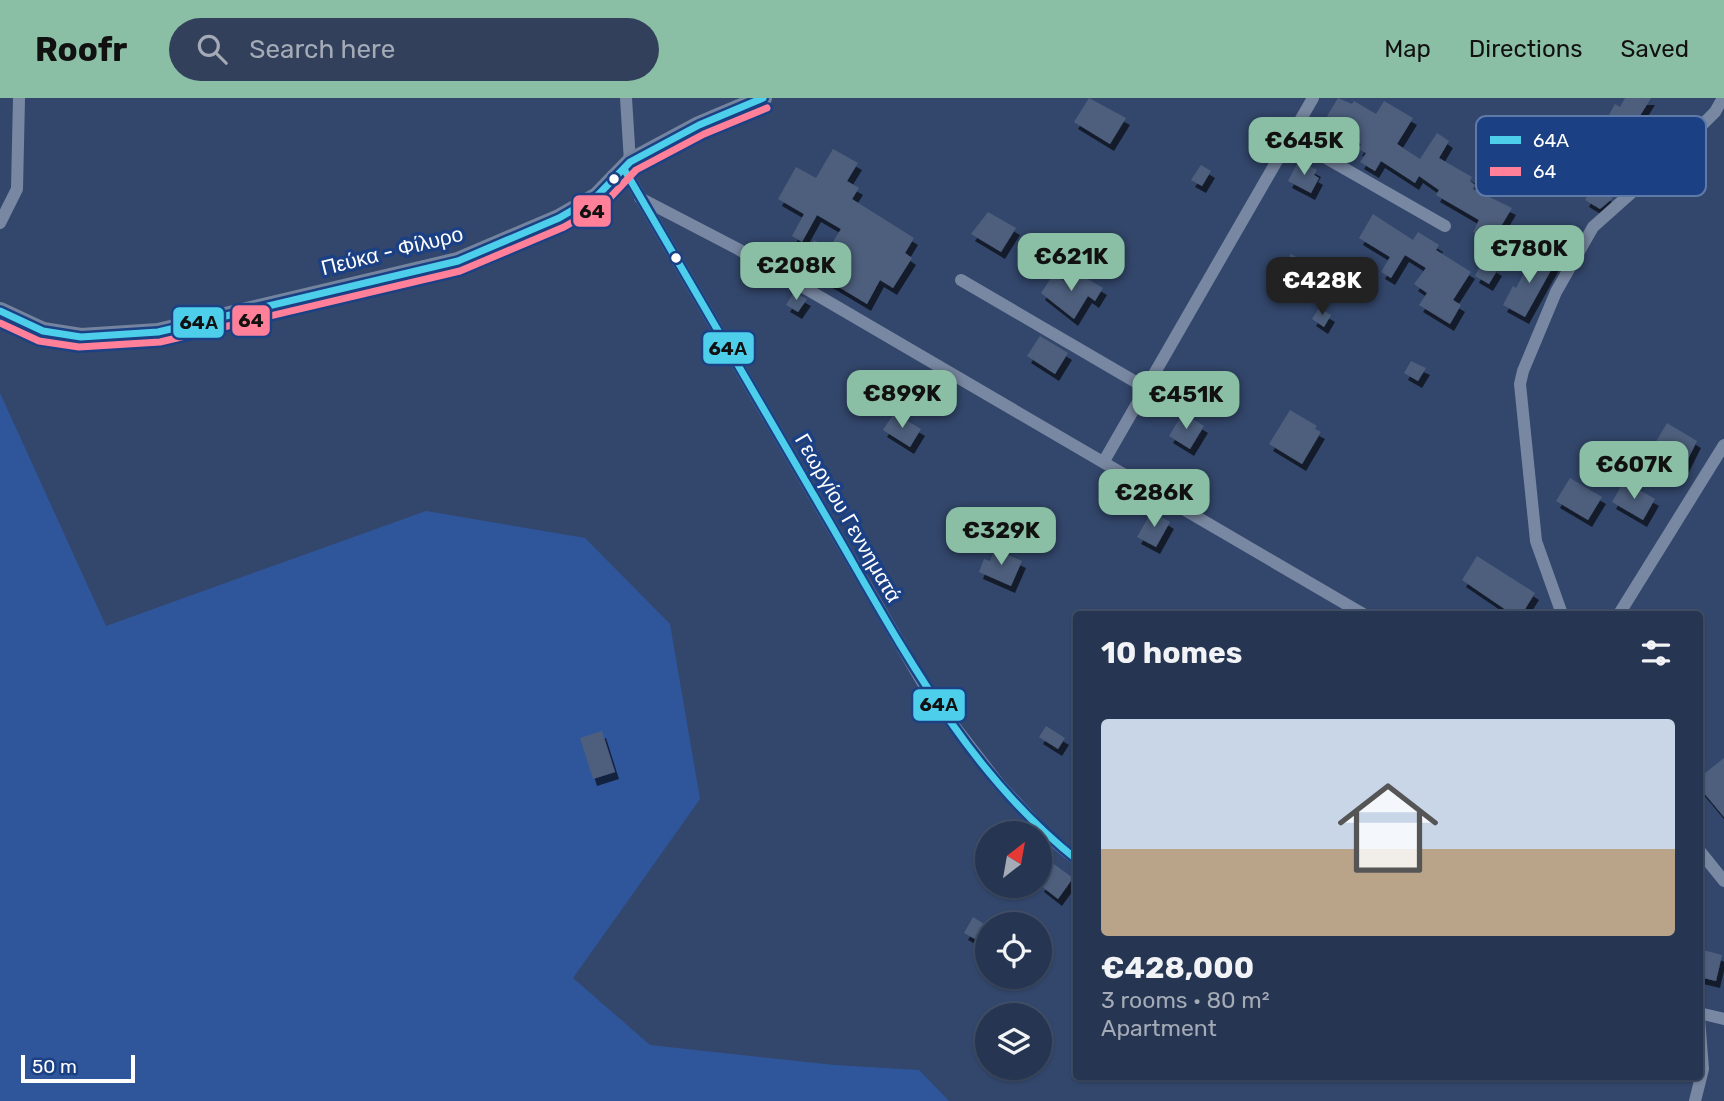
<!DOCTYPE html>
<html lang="en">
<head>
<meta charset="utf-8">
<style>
	body { margin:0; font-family:Rubik,sans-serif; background:#32405b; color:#f1f3f6; height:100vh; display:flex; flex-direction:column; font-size:26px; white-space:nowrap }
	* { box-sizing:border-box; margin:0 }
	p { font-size:23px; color:#a4abb7 }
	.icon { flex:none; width:38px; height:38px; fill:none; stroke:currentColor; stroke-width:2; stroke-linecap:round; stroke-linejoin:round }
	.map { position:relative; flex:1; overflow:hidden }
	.panel { position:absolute; left:1073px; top:513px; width:630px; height:469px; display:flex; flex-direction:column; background:#263551; border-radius:7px; box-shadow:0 2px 5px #0004,0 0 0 2px #425068 }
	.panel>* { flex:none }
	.needle { width:46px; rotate:31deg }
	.controls { position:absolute; left:975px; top:723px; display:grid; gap:14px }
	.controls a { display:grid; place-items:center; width:77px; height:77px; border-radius:50%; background:#263551; box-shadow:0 2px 5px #0004,0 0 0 2px #425068; font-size:35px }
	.scale { position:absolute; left:21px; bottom:18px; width:114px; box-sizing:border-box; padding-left:7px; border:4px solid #fff; border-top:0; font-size:19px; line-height:24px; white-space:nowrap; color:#fff; -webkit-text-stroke:5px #1b4084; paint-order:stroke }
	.price { position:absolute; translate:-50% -60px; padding:0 16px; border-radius:14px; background:#8abfa5; color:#111; font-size:23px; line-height:46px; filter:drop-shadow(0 2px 4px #0008) }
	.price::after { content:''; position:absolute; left:50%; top:42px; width:21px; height:16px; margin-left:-10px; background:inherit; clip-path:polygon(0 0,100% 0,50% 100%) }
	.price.selected { background:#222; color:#fff }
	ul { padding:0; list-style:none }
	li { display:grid; align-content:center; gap:14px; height:371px; padding:0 28px }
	li span { display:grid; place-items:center; height:217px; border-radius:7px; color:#555 }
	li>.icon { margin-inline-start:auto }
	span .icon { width:126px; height:126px; fill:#fffc; stroke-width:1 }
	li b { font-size:30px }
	h2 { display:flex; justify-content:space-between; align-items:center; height:84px; padding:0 28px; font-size:30px }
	header { display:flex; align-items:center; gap:42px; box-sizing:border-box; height:98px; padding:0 35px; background:#8abfa5; color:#111 }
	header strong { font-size:33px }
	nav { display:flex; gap:38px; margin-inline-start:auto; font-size:24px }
	.search { width:490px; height:63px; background:#32405b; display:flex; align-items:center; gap:18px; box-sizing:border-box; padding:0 24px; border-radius:38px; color:#a4abb7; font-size:26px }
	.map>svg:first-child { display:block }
	.green { fill:#2f569b }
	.building { fill:#4e5f7d; filter:url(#shadow) }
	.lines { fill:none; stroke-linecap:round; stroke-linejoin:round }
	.street { stroke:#7988a2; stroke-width:12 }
	.secondary { stroke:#74839e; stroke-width:18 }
	.bus-1-casing { stroke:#1b4084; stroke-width:12 }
	.bus-2-casing { stroke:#1b4084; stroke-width:12 }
	.bus-1 { stroke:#4dcfeb; stroke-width:7 }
	.bus-2 { stroke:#ff8098; stroke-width:7 }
	.bus-dot { fill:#fff; stroke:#1b4084; stroke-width:2.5 }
	.labels { text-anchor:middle; stroke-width:7; stroke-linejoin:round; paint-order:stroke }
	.street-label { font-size:21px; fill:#fff; stroke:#1b4084 }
	.key { fill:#1b4084; stroke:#5f79a9; stroke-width:2 }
	.key-label { font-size:19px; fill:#fff }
	.line-badge { stroke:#1b4084; stroke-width:2.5 }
	.pale-badge-label { font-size:19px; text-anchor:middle; font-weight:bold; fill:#111 }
</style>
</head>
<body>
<header>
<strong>Roofr</strong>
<div class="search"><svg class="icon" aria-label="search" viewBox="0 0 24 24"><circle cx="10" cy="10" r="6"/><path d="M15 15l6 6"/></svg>Search here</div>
<nav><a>Map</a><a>Directions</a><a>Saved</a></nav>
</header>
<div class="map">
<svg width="1724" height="1003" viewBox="0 0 1724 1003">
	<defs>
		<filter id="shadow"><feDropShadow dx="4" dy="7" stdDeviation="0" flood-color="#0009"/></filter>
	</defs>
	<rect width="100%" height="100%" fill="#33476c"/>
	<polygon class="green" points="0,295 106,528 426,413 585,440 670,526 700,701 573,880 650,947 834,967 919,972 949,1003 0,1003"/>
	<g class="building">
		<polygon points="1089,0 1126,20 1110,46 1074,24"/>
		<polygon points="1338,0 1352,6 1354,3 1376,16 1384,3 1413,20 1397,46 1420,61 1437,35 1449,43 1439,60 1472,79 1470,83 1475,87 1473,91 1512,110 1491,145 1473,134 1479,122 1436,97 1439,92 1419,78 1415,85 1381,63 1375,73 1360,64 1366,55 1358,51 1361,46 1331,28 1334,22 1327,18"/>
		<polygon points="1625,0 1651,0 1620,50 1627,59 1604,78 1587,57 1619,32 1605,24 1615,6 1620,9"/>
		<polygon points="833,51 858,65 847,83 859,90 852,101 914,140 905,155 912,160 893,190 880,182 867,206 817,176 821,169 804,160 814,142 829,150 841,131 817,117 802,144 792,138 804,116 778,101 796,69 816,80"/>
		<polygon points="1299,62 1317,72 1314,77 1319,80 1311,95 1288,83"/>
		<polygon points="1201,67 1211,73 1202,88 1191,82"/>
		<polygon points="1593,88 1613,100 1600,111 1585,102"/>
		<polygon points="988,114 1016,130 1001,154 971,136"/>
		<polygon points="1373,116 1413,142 1418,134 1439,147 1436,152 1471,174 1453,202 1461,207 1450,226 1419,207 1427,195 1414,186 1426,170 1405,157 1391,180 1381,174 1390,159 1359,140"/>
		<polygon points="1535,155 1555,165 1525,219 1503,207 1513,188 1516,190"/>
		<polygon points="1291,156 1325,176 1317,189 1284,169"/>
		<polygon points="1483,162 1498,171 1489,186 1475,178"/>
		<polygon points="1076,174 1103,190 1095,203 1088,198 1074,221 1041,195 1053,177 1069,186"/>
		<polygon points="794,194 807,201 798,214 786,207"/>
		<polygon points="1319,210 1331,217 1324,229 1312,221"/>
		<polygon points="1040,238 1068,255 1055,276 1027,258"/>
		<polygon points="1411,263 1426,270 1418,283 1404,275"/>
		<polygon points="1290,312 1317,328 1315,331 1321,334 1302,366 1269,346"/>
		<polygon points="894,315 921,331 910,349 883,332"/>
		<polygon points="1183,315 1204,328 1190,351 1169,338"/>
		<polygon points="1667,325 1697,343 1683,371 1651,352"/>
		<polygon points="1570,380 1602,399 1588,422 1556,403"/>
		<polygon points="1624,383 1655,401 1643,422 1612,404"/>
		<polygon points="1152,413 1170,424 1156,449 1137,439"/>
		<polygon points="995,451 1022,463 1011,488 979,474 984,461 990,463"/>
		<polygon points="1477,458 1535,495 1522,516 1512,516 1462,482"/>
		<polygon points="1046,628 1065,640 1058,651 1039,639"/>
		<polygon points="602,633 615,674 593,681 580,640"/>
		<polygon points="1724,660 1724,719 1699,689 1699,680"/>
		<polygon points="1040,756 1073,780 1058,801 1040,787 1045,779 1040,775"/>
		<polygon points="973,819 984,826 975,841 964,835"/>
		<polygon points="1699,851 1722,857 1716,883 1699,879"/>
	</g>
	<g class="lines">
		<g class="street">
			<polyline points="626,0 630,64"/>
			<polyline points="1291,40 1445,128"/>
			<polyline points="624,71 928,594 999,686 1046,737 1076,761"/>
			<polyline points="640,100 738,151 1363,516"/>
			<polyline points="0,125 17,91 19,0"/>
			<polyline points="961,182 1146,290"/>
			<polyline points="1104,363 1313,0"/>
			<polyline points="1562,516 1536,443 1520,286 1523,273 1556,194 1593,129 1658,71 1715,14 1723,0"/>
			<polyline points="1619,516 1724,347"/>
			<polyline points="1699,752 1724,783"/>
			<polyline points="1699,915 1724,921"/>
			<polyline points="1695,1003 1703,971 1699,920"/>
		</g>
		<polyline class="secondary" points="0,213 43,233 81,239 158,234 458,163 559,120 597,98 630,64 699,27 763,0"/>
		<g class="bus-1-casing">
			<g id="bus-1">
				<path d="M624,71C692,187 759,304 827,420C898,542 964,672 1076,761"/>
				<polyline points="0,213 43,233 81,239 158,234 458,163 559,120 597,98 630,64 699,27 763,0"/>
			</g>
		</g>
		<g class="bus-2-casing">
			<polyline id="bus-2" points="0,225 39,243 79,249 160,244 460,173 564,129 604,106 636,72 704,36 767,10"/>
		</g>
		<use href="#bus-1" class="bus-1"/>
		<use href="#bus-2" class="bus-2"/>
	</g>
	<g class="bus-dot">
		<circle cx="614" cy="81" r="6"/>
		<circle cx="676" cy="160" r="6"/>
	</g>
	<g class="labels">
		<g class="street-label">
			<text transform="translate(392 153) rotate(-14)" y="7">Πεύκα - Φίλυρο</text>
			<text transform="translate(848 420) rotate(60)" y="7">Γεωργίου Γεννηματά</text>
		</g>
	</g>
	<rect x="1476" y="18" width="230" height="80" rx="10" class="key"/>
	<rect x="1490" y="38" width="31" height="8" fill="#4dcfeb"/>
	<rect x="1490" y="69" width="31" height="9" fill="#ff8098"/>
	<g class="key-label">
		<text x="1533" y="49">64Α</text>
		<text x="1533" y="80">64</text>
	</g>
	<g class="line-badge">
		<rect x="572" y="96" width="40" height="34" rx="7" fill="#ff8098"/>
		<rect x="231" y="206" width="40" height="33" rx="7" fill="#ff8098"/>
		<rect x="172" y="208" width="53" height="33" rx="7" fill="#4dcfeb"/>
		<rect x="702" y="233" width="53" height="34" rx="7" fill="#4dcfeb"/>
		<rect x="912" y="590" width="54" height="34" rx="7" fill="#4dcfeb"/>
	</g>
	<g class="pale-badge-label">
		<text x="592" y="120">64</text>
		<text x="251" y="229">64</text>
		<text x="199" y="231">64Α</text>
		<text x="728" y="257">64Α</text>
		<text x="939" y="613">64Α</text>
	</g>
</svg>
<div class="controls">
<a><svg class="needle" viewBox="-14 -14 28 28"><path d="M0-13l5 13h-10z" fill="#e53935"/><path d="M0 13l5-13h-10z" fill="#a4abb7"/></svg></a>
<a><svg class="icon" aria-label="locate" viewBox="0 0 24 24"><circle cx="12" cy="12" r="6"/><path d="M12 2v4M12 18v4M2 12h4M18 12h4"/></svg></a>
<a><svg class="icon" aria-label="layers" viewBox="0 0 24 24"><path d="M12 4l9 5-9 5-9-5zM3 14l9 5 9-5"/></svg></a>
</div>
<div class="scale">50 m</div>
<b class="price" style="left:1304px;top:79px">€645K</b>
<b class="price" style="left:1529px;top:187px">€780K</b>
<b class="price" style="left:1071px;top:195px">€621K</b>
<b class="price" style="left:796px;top:204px">€208K</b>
<b class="price selected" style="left:1322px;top:219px">€428K</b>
<b class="price" style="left:902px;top:332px">€899K</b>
<b class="price" style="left:1186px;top:333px">€451K</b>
<b class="price" style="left:1634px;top:403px">€607K</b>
<b class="price" style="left:1154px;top:431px">€286K</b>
<b class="price" style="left:1001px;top:469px">€329K</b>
<section class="panel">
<h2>10 homes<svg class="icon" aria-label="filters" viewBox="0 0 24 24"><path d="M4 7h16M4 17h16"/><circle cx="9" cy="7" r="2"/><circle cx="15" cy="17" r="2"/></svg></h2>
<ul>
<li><span style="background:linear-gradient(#c9d6e8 60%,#b9a48a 0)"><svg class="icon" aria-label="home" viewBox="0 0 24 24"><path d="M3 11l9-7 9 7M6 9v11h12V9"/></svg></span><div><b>€428,000</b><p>3 rooms · 80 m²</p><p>Apartment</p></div></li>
</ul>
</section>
</div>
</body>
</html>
